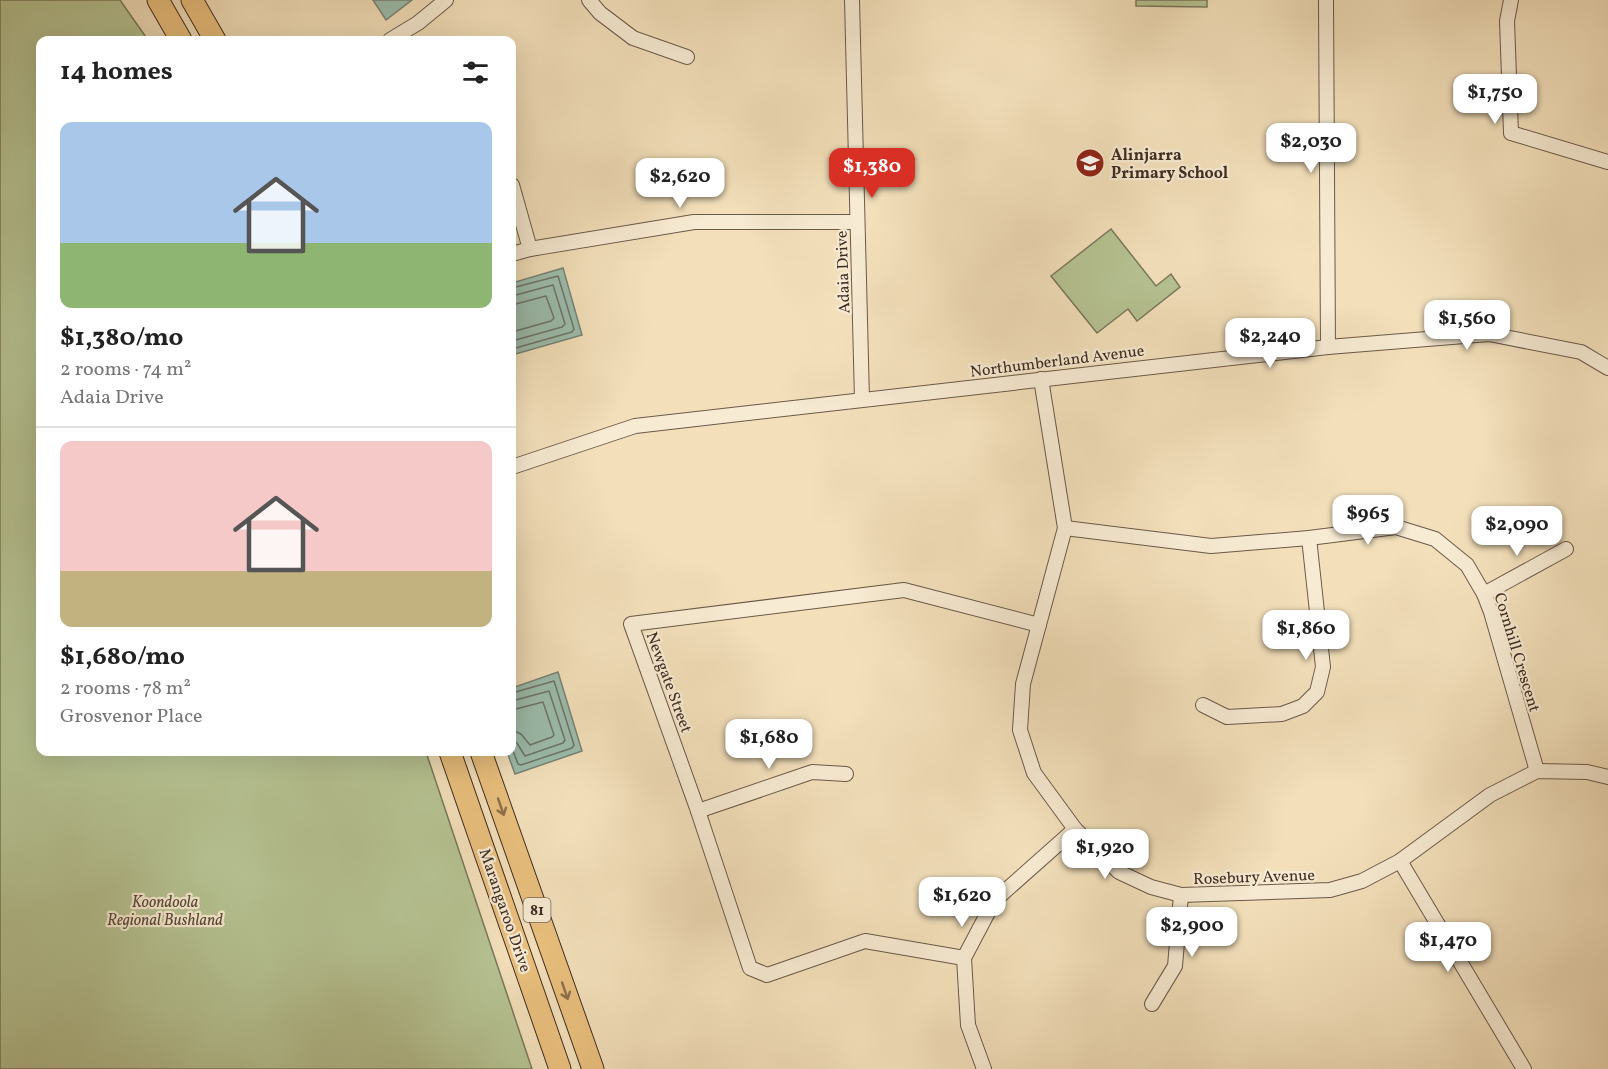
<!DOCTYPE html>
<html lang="en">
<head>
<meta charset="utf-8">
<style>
	body { margin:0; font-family:Vollkorn,serif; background:#f6f6f6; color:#222; height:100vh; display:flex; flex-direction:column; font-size:22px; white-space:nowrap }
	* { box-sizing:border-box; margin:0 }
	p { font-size:20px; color:#767676 }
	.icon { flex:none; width:33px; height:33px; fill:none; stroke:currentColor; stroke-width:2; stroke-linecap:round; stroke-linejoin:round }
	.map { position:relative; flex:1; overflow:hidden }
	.sheet { position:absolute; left:36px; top:36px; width:480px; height:720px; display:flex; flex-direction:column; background:#fff; border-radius:12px; box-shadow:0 6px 24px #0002 }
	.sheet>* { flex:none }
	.price { position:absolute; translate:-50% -51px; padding:0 14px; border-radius:12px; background:#fff; color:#222; font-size:20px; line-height:39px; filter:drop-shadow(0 2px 3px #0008) }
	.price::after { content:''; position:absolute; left:50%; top:36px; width:18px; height:14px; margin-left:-9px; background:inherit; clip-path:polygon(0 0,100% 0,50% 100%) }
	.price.current { background:#d93025; color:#fff }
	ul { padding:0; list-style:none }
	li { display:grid; align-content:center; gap:12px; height:318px; padding:0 24px }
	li+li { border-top:2px solid #e0e0e0 }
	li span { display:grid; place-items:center; height:186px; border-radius:12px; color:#555 }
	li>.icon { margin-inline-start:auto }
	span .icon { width:108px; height:108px; fill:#fffc; stroke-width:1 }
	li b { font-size:26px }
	h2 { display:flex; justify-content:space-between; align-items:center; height:72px; padding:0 24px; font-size:26px }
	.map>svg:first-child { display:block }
	.green { fill:#b6c393; stroke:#7a785b; stroke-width:1.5 }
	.water { fill:#9bbdad; stroke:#768376; stroke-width:1.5 }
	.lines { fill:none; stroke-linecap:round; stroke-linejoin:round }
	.shore { stroke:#6d7468; stroke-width:1.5 }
	.street-casing { stroke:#6c5949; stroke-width:16 }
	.primary-casing { stroke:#3f2c23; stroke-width:23 }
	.street { stroke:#f7ebd3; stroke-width:14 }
	.primary { stroke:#eac07e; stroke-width:21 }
	.oneway { stroke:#8c6f4c }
	.labels { text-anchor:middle; stroke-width:4.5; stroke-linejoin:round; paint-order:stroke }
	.shield { fill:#f7ebd3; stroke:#766558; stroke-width:1.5 }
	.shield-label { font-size:15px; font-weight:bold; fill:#3f2c23 }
	.poi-label { font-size:16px; font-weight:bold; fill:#3f2c23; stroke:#f7ebd3; text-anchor:start }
	.street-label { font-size:16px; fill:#3f2c23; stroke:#f7ebd3 }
	.park-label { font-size:16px; font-style:italic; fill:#574a39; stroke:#f7ebd3 }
</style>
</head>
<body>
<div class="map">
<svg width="1608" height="1069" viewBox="0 0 1608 1069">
	<rect width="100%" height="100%" fill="#f3e0bb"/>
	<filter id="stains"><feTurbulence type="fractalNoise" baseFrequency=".00333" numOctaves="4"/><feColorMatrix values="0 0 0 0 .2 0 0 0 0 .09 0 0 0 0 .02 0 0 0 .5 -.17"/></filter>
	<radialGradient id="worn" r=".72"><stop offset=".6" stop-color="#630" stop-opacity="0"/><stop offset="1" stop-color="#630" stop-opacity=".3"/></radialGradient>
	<g class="green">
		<polygon points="0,0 120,0 148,40 40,40 40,752 426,752 532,1069 0,1069"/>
		<polygon points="1136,0 1207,0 1207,7 1136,6"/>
		<polygon points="1111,229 1156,286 1171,274 1180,287 1137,321 1128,309 1097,333 1051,276"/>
	</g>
	<g class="water">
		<polygon points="373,0 412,0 386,20"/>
		<polygon points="563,268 582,335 512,355 512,283"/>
		<polygon points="558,672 582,751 515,774 507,752 512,752 512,688"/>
	</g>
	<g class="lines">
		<g class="shore">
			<polyline points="512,288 558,276 574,329 572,332 512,349"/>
			<polyline points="512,296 553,285 565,324 562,327 512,341"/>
			<polyline points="512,305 546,296 554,318 551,321 512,332"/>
			<polyline points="512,693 554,681 574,745 572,748 521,765 518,764 512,748"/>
			<polyline points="512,701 549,691 565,740 563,743 525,756 517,743 512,739"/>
			<polyline points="512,710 543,702 554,735 552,737 530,745 521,734 512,730"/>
		</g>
		<g class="street-casing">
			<g id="street">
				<polyline points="589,0 600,13 633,38 687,57"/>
				<polyline points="852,0 862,400"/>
				<polyline points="1326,0 1328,347"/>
				<polyline points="1511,0 1507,21 1511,133 1608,162"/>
				<polyline points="390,40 418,23 446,0"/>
				<polyline points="512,185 530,249"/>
				<polyline points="512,254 530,249 694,222 857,222"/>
				<polyline points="1041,379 1065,528 1023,684 1020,730 1034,773 1075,829 1119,872 1151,887 1181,895 1330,890 1362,881 1400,861 1490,795 1537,771 1587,772 1608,777"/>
				<polyline points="512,467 635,426 1328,347 1489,334 1581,352 1608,368"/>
				<polyline points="1065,528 1211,546 1309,538 1396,527 1435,539 1467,565 1484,594 1491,612 1537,771"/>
				<polyline points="1484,594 1566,549"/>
				<polyline points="1203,705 1227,717 1282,714 1303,706 1317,692 1323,667 1309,538"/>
				<polyline points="698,811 812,772 846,774"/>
				<polyline points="1400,861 1524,1069"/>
				<polyline points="964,958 865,941 767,975 750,968 698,811 631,624 904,590 1039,625"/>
				<polyline points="1152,1004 1175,966 1181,895"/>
				<polyline points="984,1069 968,1025 964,958 994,901 1075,829"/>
			</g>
		</g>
		<g class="primary-casing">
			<g id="primary">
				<polyline points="158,0 181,40"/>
				<polyline points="192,0 215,40"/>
				<polyline points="450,752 560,1069"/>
				<polyline points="481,752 593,1069"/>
			</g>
		</g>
		<use href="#street" class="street"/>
		<use href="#primary" class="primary"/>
	</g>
	<defs><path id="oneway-shaft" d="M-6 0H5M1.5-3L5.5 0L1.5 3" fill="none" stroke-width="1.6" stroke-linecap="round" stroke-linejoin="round" transform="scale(1.5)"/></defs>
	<g class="oneway">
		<use href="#oneway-shaft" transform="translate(501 807) rotate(71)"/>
		<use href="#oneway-shaft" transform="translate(565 991) rotate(71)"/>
	</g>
	<defs>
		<g id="school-disc" transform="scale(1.5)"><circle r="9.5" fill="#8f2418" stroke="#f7ebd3"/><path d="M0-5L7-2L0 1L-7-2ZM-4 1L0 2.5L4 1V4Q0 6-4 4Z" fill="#fff"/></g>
	</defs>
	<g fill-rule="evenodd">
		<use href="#school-disc" x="1090" y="163"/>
	</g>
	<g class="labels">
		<rect class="shield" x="523.5" y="898" width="27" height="24" rx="4.5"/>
		<g class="shield-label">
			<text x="537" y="915">81</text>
		</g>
		<g class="poi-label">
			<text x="1111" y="160">Alinjarra<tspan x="1111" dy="18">Primary School</tspan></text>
		</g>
		<g class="street-label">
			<text transform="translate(842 272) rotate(-92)" y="6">Adaia Drive</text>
			<text transform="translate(1057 360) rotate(-7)" y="6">Northumberland Avenue</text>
			<text transform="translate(1518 652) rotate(73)" y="6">Cornhill Crescent</text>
			<text transform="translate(670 682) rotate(70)" y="6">Newgate Street</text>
			<text transform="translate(1254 876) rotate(-2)" y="6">Rosebury Avenue</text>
			<text transform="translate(506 910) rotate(71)" y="6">Marangaroo Drive</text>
		</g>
		<g class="park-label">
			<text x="165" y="907">Koondoola<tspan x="165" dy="18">Regional Bushland</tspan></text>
		</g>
	</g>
	<rect width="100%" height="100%" filter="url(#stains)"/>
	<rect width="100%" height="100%" fill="url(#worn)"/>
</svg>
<b class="price" style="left:1495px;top:125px">$1,750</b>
<b class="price" style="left:1311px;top:174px">$2,030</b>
<b class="price current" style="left:872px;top:199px">$1,380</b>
<b class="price" style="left:680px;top:209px">$2,620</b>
<b class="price" style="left:1467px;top:351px">$1,560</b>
<b class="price" style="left:1270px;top:369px">$2,240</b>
<b class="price" style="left:1368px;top:546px">$965</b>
<b class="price" style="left:1517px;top:557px">$2,090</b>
<b class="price" style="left:1306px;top:661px">$1,860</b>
<b class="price" style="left:769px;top:770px">$1,680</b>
<b class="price" style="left:1105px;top:880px">$1,920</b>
<b class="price" style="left:962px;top:928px">$1,620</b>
<b class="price" style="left:1192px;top:958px">$2,900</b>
<b class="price" style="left:1448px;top:973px">$1,470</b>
<section class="sheet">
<h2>14 homes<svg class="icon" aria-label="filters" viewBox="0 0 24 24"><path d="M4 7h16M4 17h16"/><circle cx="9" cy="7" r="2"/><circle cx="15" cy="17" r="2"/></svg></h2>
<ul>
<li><span style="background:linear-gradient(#a9c7e8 65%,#8fb573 0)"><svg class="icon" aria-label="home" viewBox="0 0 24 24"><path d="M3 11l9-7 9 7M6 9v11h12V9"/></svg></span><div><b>$1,380/mo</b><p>2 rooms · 74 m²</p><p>Adaia Drive</p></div></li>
<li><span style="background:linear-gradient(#f6c9c9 70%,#c2b280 0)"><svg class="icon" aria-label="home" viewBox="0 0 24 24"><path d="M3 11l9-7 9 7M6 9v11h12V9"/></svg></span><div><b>$1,680/mo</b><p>2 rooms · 78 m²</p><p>Grosvenor Place</p></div></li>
</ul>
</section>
</div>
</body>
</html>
